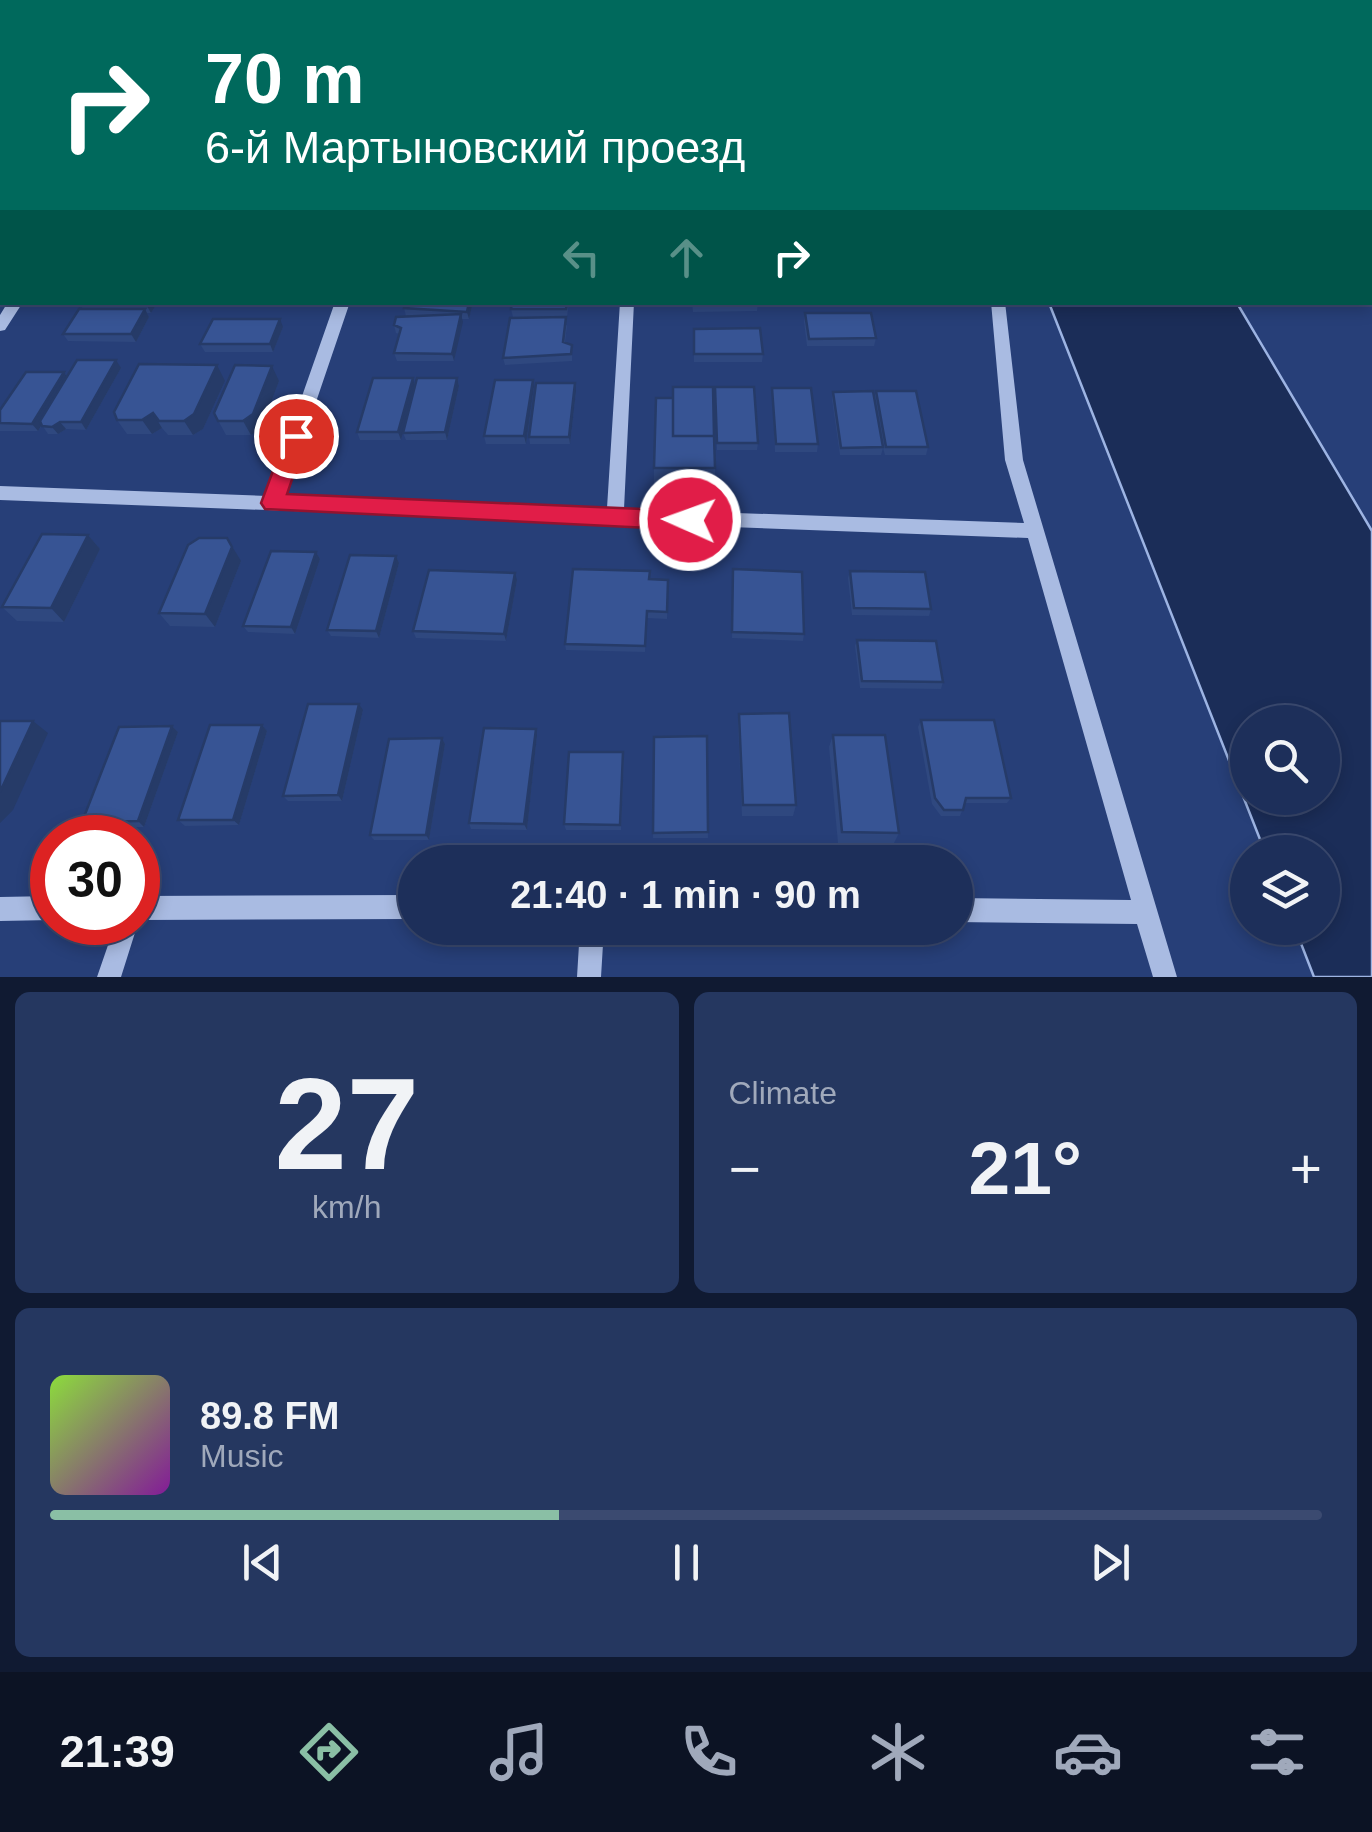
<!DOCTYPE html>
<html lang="en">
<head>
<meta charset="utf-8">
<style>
	:root { --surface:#1d2f5a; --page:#253760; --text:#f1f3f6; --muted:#a0a9bb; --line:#3b4a70; --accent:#8abfa5 }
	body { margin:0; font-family:Helvetica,sans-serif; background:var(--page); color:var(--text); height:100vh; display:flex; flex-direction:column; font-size:38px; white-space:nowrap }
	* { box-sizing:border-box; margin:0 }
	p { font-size:32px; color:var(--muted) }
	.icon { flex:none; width:55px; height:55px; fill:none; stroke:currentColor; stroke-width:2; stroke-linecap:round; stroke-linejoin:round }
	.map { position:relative; height:977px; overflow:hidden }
	.panel { display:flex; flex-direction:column; gap:15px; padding:15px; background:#101a32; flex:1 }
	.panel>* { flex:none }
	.banner { position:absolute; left:0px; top:0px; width:1372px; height:305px; box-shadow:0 5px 15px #0003,0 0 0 2px var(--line); background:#00695c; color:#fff; overflow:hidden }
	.fabs { position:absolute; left:1230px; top:705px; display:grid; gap:20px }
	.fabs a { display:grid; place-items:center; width:110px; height:110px; border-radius:50%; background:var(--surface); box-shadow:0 5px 15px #0003,0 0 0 2px var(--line); font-size:50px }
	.speed { position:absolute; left:30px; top:815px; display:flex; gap:20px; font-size:50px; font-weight:700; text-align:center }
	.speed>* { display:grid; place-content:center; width:130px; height:130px; border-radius:50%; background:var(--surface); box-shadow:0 5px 15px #0003,0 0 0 2px var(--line); line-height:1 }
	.speed .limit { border:15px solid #d22; background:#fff; color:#111 }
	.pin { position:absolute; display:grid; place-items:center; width:85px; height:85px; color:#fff; margin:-42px; border:5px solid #fff; border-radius:50%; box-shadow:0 2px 10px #0007 }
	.me { position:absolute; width:110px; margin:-55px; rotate:272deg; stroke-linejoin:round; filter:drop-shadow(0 0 8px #0008) }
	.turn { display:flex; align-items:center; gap:35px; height:210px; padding:0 40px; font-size:45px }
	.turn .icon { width:130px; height:130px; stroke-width:2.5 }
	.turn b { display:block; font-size:70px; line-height:85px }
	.lanes { display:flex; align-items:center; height:95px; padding:0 40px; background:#0003; justify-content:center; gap:50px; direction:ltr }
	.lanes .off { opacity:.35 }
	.big { font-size:75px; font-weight:700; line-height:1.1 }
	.panel .tile { flex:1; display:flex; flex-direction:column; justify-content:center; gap:15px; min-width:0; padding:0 35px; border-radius:15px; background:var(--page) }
	.panel .dial { align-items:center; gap:0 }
	.dial b { font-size:130px; line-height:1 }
	.song { display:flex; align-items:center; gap:30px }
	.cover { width:120px; height:120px; border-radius:15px; background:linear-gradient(135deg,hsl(90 70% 55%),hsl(290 70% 35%)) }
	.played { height:10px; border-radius:5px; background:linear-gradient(90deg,var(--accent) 40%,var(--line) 40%) }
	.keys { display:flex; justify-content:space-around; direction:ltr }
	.heat { display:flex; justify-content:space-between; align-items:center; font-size:55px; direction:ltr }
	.panel .tiles { flex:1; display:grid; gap:15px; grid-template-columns:1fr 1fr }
	.tile:last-child { grid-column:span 2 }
	.trip { position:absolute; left:398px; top:845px; width:575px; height:100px; border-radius:50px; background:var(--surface); box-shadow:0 5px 15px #0003,0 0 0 2px var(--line); font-weight:700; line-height:100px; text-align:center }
	.tabs { display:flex; height:160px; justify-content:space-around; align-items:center; background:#0c1324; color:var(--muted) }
	.tabs .icon { width:70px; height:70px }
	.tabs .on { color:var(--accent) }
	.tabs b { font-size:45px; color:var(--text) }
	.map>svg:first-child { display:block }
	.water { fill:#1b2d58; stroke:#9db4e3; stroke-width:2.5; fill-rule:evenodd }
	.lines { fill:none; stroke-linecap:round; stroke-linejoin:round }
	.minor { fill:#a9bbe2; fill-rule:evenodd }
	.wall { fill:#2f487f }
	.shaded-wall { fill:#263b68 }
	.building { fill:#375494; stroke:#263b68; stroke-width:2.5 }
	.route { fill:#e11d48; stroke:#92132f; stroke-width:2.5 }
</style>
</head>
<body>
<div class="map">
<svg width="1372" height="977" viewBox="0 0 1372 977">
	<rect width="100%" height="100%" fill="#273f78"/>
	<path class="water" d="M1049 303H1237L1372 531V977H1314L1295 928H1322V852H1265ZM1248 722H1322V798H1248Z"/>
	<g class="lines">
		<path class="minor" d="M859 0H869V2H859Z
			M0 11H2V17H0Z
			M8 302H23L5 330 0 331V315Z
			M335 302H350L284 496 607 508 620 302H634L624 509 1024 523 1005 460 991 302H1005L1023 460 1177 977H1153L1137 924 955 922V898L1131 900 1028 538 621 523 615 525 608 523 0 500V486L267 496Z
			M415 895V919L139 920 121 977H97L116 922H138V896Z
			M52 896V920L0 921V897Z
			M580 928H604L601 977H577Z"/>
	</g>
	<path class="wall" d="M158 302 151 313H147L149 317 136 342 68 341 63 334 83 309 81 306Z
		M225 302H293L292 305H227Z
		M473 302 469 319H462L454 361H397L394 353 400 334 396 333 394 325 406 316 404 308Z
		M569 302 567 317H513L511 309Z
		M692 302H758L757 311 693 312Z
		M801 302H865L801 304Z
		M805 313 876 338 874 346H807L804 321Z
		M567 325 565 342 572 345V361L505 365 503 358Z
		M283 327 273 352H205L200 344Z
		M694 329 763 354 762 362H694Z
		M121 368 86 430 66 429 58 434H48L42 425 38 431H0V410L64 372 67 377Z
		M413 378 415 385 457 378 459 386 447 440H406L403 433 412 397 401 440H360L357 432Z
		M225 381 203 429 193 435H168L162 428 152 434H127L117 420Z
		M279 381 261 429 251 435H226L214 413Z
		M534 387 526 444H486L484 436Z
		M715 387 758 443 757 450H717Z
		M772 388 818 444 817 452H775Z
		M576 391 570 444H530L529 437Z
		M876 391 928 447 926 455H885L883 448 881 455H840L832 399 833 392 874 399Z
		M654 468H715V483H654Z
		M88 535 100 549 64 622 17 621 2 607Z
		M316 552 320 559 295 634 248 632 243 626Z
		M396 556 399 563 379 638 331 636 327 630Z
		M241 561 215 627 170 626 159 613Z
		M733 569 804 634 803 641 732 638Z
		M850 571 931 609 929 616 852 615 848 578Z
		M650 579 668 580 667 619 647 618 645 652 566 650 565 644Z
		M517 580 506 641 416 638 413 631Z
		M857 640 943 682 941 689 860 688 855 646Z
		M363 710 342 801H288L283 796Z
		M739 714 796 805 793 816H742L738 726Z
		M921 720 1011 798 1007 803H965L960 816H941L932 804 918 727Z
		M262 725 267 731 239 825 185 826 178 820Z
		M172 726 178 732 144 827H89L82 822Z
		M536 729 537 735 527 830 471 829 469 823Z
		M833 735 899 833 894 843H838L829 747Z
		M707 736 708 838H653L654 737Z
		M442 738 445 744 429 840H374L370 835Z
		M624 758 621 830H566L564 824Z"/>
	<path class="shaded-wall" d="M0 200 2 204V233L0 236Z
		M149 302H158L151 313 147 306Z
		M469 302H473L469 319 467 312Z
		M145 309 149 317 136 342 131 334Z
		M461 314 463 322 454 361 452 354Z
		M280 319 283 327 273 352 270 344Z
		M116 360 121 368 86 430 81 422Z
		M217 365 225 381 203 429 193 435 184 421Z
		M272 366 279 381 261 429 251 435 243 421Z
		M64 372 69 380 38 431 32 424Z
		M413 378 415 386 401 440 398 432Z
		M457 378 459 386 447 440 445 432Z
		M533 380 534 387 526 444 524 436Z
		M575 383 576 391 570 444 569 437Z
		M153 413 162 428 152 434 142 420Z
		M60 422 66 429 58 434 52 427Z
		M88 535 100 549 64 622 51 608Z
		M227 538 241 561 215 627 205 614Z
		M316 552 320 559 295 634 291 627Z
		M396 556 399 563 379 638 376 631Z
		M515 573 517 580 506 641 504 634Z
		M359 704 363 710 342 801 338 795Z
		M33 721 48 733 13 810 0 823V792Z
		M262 725 267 731 239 825 233 820Z
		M172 726 178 732 144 827 138 821Z
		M536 729 537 735 527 830 524 824Z
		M442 738 445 744 429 840 426 835Z"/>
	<path class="building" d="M0 157 2 158V174H0Z
		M0 174H2V195L1 197Z
		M83 302H149L147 306H81Z
		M406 302H469L467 312 404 308Z
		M512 302H567L566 309H511Z
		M693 302H758V303L693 304Z
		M79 309H145L131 334H63Z
		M805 313H871L876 338 809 339Z
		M461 314 452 354 394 353 401 328 394 325 396 317Z
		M566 317 563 342 572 345 571 354 503 358 510 318Z
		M213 319H280L270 344H200Z
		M760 328 763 354H694V329Z
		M77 360H116L81 422H60L52 427 42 426 40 421Z
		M139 364 217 365 194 414 184 421H159L153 413 142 420H117L114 412Z
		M235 365 272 366 253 414 243 421H218L214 413Z
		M26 372H64L32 424 0 423V410Z
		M373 378H413L398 432H357Z
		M417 378H457L445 432 403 433Z
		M495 380H533L524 436H484Z
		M536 383H575L569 437H529Z
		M673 387H713L714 436H673Z
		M715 387H754L758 443H717Z
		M772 388H811L818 444H776Z
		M873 391 883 447 841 448 833 392Z
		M876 391H916L928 447H886Z
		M656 398H673V436H714L715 468H654Z
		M42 534 88 535 51 608 2 607Z
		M199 538H227L232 547 205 614 159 613 188 545Z
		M271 551 316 552 291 627 243 626Z
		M350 555 396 556 376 631 327 630Z
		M573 569 650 571 649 579 668 580 667 612 647 611 645 646 565 644Z
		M733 569 802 572 804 634 732 632Z
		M429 570 515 573 504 634 413 631Z
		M850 571 925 572 931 609 854 608Z
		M857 640 936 641 943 682 862 681Z
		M308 704H359L338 795 283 796Z
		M789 713 796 805H743L739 714Z
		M921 720H994L1011 798H966L963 810H944L935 798Z
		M0 721H33L0 792Z
		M210 725H262L233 820H178Z
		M172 726 138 821 82 822 119 727Z
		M484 728 536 729 524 824 469 823Z
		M833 735H885L899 833 842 832Z
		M707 736 708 832 653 833 654 737Z
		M442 738 426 835H370L389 739Z
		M569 752H623L620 825 564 824Z"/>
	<path class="route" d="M296 428 307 436 287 494 690 511 699 514 702 520 699 527 690 530 265 509 261 503 286 436Z"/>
</svg>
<div class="fabs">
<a><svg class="icon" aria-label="search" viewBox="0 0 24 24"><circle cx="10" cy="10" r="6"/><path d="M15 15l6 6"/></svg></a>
<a><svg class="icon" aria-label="layers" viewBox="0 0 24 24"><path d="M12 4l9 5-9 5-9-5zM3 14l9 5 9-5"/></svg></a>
</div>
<div class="speed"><div class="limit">30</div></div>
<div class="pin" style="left:296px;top:436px;background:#d93025"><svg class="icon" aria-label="arrive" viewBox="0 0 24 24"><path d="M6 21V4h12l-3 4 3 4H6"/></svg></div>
<svg class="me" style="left:690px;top:520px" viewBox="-20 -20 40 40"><circle r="17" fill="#e11d48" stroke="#fff" stroke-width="3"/><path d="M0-11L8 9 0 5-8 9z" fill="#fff"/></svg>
<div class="trip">21:40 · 1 min · 90 m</div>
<div class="banner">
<div class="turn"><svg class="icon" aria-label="right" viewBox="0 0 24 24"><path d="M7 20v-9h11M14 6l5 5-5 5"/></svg><div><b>70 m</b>6-й Мартыновский проезд</div></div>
<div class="lanes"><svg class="icon off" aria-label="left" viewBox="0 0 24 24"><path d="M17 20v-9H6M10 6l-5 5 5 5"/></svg><svg class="icon off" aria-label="ahead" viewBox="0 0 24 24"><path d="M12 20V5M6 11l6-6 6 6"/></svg><svg class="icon" aria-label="right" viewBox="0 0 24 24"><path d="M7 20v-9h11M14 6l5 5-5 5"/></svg></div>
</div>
</div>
<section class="panel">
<div class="tiles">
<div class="tile dial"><b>27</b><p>km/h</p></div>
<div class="tile"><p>Climate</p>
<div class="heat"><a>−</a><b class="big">21°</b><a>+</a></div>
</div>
<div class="tile">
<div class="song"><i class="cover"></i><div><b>89.8 FM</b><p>Music</p></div></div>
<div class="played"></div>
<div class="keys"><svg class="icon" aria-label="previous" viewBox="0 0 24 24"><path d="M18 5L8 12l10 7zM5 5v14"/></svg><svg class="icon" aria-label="pause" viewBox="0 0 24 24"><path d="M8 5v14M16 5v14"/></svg><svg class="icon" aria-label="next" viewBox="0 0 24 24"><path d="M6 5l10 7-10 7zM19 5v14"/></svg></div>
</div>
</div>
</section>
<nav class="tabs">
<b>21:39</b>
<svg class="icon on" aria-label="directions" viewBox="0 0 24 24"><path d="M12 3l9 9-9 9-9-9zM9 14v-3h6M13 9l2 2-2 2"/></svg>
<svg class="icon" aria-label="music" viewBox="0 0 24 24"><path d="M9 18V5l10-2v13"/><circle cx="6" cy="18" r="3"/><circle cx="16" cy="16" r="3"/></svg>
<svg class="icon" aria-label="phone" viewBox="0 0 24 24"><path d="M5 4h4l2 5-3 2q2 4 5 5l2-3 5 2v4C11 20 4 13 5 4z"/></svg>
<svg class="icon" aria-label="climate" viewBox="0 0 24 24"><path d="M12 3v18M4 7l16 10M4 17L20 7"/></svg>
<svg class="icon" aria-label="car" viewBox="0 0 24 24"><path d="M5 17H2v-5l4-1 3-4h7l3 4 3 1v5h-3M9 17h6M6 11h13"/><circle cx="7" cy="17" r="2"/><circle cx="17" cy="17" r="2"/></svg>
<svg class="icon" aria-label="filters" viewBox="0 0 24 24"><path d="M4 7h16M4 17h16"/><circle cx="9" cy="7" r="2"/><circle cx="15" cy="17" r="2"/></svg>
</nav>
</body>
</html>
